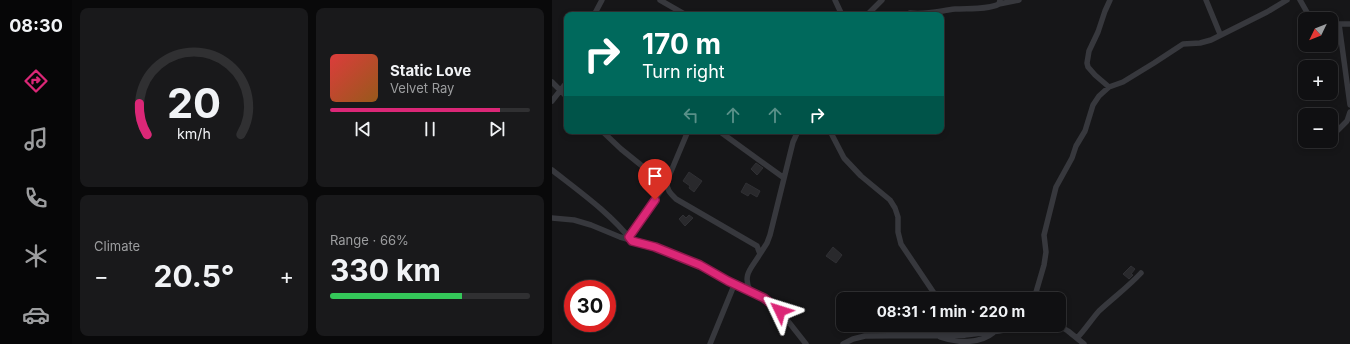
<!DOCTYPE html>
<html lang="en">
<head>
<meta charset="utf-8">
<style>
	:root { --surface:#101012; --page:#19191b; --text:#f1f3f6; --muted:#9c9d9f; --line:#303032; --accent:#db2777 }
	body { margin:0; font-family:Inter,sans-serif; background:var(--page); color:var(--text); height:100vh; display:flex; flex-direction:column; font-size:15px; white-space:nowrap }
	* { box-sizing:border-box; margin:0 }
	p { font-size:13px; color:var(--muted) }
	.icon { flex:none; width:22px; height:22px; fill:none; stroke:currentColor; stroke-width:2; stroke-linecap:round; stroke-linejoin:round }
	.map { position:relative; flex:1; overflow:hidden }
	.sheet { display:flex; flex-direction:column; gap:8px; padding:8px; background:#09090a; width:480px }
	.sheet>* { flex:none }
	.banner { position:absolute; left:12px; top:12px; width:380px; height:122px; border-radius:8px; box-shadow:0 2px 6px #0003,0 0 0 1px var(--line); background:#00695c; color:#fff; overflow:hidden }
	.needle { width:26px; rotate:227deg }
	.buttons { position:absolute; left:746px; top:12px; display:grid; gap:8px }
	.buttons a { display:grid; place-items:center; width:40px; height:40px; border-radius:8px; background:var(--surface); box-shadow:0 2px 6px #0003,0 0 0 1px var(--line); font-size:20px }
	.speed { position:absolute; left:12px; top:280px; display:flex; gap:8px; font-size:20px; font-weight:700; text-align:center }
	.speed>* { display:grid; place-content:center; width:52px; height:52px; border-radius:50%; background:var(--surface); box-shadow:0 2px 6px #0003,0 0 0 1px var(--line); line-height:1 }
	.speed .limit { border:6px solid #d22; background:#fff; color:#111 }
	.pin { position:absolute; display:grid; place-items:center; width:34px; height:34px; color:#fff; margin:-41px -17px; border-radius:50% 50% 50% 0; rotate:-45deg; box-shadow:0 0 4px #0007 }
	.pin .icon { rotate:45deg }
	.me { position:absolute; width:44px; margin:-22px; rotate:311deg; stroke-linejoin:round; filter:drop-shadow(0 0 3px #0008) }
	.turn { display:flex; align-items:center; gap:14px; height:84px; padding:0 12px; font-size:18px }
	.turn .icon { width:52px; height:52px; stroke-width:2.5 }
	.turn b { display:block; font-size:28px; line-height:34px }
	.lanes { display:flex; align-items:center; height:38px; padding:0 12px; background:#0003; justify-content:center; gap:20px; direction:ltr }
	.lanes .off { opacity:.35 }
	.big { font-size:30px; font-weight:700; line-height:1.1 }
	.sheet .card { flex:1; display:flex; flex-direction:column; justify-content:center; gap:6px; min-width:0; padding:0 14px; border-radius:8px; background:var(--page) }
	.sheet .dial { align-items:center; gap:0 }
	.dial svg { height:104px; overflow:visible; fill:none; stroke:var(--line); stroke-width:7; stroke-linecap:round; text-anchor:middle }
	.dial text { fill:var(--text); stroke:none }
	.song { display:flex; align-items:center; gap:12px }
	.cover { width:48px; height:48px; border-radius:6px; background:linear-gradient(135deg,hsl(0 70% 55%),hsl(30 70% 35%)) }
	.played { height:4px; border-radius:2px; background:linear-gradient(90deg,var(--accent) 85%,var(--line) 85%) }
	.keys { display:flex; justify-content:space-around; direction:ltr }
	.heat { display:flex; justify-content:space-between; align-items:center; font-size:22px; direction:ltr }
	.charge { height:6px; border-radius:3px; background:linear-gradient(90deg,#34c759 66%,var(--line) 0) }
	.sheet .tiles { flex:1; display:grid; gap:8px; grid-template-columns:repeat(2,1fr) }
	.trip { position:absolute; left:284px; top:292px; width:230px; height:40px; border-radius:8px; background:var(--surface); box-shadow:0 2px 6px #0003,0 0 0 1px var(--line); font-weight:700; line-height:40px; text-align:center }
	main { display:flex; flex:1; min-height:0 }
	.menu { display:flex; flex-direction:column; width:72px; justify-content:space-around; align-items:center; background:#060607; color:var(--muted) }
	.menu .icon { width:28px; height:28px }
	.menu .on { color:var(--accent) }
	.menu b { font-size:18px; color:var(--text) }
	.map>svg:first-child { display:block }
	.building { fill:#29292c; stroke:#303034 }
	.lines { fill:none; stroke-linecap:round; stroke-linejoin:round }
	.minor { stroke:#37383d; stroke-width:5.5 }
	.route-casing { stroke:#8e194d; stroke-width:10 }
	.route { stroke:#db2777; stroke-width:7 }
</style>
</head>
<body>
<main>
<nav class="menu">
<b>08:30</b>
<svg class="icon on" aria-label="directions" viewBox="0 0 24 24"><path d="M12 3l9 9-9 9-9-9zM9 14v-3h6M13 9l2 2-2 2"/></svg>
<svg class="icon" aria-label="music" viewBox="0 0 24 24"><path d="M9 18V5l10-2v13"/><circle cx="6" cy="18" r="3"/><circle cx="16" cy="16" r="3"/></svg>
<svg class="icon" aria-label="phone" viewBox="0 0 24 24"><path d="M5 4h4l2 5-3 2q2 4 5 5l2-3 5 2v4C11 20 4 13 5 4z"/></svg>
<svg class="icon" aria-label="climate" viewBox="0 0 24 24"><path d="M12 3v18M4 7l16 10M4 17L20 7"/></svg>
<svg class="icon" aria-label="car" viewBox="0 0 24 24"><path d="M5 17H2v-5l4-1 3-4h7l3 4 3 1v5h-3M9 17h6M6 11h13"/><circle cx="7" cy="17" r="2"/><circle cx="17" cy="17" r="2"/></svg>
</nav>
<section class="sheet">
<div class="tiles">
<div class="card dial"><svg viewBox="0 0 100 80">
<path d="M14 69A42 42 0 1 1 86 69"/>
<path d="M14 69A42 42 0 0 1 8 45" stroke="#db2777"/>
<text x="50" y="56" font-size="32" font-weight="700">20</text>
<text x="50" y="72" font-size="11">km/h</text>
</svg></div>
<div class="card">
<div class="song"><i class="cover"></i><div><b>Static Love</b><p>Velvet Ray</p></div></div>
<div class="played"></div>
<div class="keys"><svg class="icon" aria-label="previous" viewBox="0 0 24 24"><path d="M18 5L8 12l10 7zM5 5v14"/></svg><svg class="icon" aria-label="pause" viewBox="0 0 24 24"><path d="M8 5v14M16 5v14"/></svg><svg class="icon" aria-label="next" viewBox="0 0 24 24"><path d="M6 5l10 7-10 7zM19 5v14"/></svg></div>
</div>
<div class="card"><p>Climate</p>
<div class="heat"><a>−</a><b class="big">20.5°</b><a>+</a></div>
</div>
<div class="card"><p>Range · 66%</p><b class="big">330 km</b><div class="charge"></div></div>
</div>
</section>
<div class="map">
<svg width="798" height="344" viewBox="0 0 798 344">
	<rect width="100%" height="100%" fill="#161618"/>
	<path class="building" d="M204 163 211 168 205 175 199 169Z
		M137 172 150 181 142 192 137 188 138 186 131 181Z
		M194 183 208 191 205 197 198 193 196 196 189 192Z
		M131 215 134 218 137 215 141 218 133 226 127 219Z
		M281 247 290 255 284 263 274 256Z
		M579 266 583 269 579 274 581 275 577 279 571 274Z"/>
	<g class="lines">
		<path class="minor" d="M108 0 134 15
			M283 0 290 15
			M654 0 668 34
			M748 0 756 14 764 19
			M447 4 467 0
			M358 13C374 15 387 11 403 9 415 8 436 10 447 4L448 0
			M42 15 50 0
			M315 15 330 0
			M779 24H798
			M787 24 798 105
			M0 82 15 97
			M557 87 543 75 536 67 535 63 537 51 546 32 553 11 558 0
			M0 101 15 82
			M50 131 69 149 115 186
			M136 131 115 181C114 189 118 193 124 199L205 246 208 254C200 268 190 274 198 291
			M167 131 232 178
			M278 131 292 158 309 176 338 200 343 208 346 217V232L349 244 386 299
			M782 134 795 121 798 112
			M0 170C28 192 58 213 80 241
			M0 218 22 220 39 225 68 237 103 247 149 265 176 281 212 298 228 311 254 344
			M77 237 113 185
			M208 254 215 243 218 235 241 142 246 131
			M482 299 492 265 494 252 492 235 504 187 520 158 524 146 533 131 541 105 547 96 557 87 571 82 602 63 631 44 648 43 659 40 715 12 735 0
			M404 325 413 335
			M506 325 516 331 532 344
			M388 337C404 343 428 344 441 333
			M525 338C533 330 539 320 547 311 561 298 576 287 589 273
			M158 344 183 283
			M291 344 301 339 313 336 413 335 447 331 477 325"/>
	</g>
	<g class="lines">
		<g class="route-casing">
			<path id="route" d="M103 200 77 237 80 241 103 247 148 265 176 281 212 298 228 311"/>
		</g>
		<use href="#route" class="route"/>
	</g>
</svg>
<div class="buttons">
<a><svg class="needle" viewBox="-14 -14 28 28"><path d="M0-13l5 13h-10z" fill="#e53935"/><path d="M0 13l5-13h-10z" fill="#9c9d9f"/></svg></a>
<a>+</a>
<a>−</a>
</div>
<div class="speed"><div class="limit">30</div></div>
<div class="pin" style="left:103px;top:200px;background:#d93025"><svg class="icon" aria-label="arrive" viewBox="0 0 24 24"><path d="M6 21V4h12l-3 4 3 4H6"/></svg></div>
<svg class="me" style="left:228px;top:311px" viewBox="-20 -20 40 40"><path d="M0-17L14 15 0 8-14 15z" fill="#db2777" stroke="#fff" stroke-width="4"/></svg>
<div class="trip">08:31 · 1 min · 220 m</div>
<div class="banner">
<div class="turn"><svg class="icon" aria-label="right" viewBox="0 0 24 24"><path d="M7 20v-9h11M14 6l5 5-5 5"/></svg><div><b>170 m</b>Turn right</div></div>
<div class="lanes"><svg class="icon off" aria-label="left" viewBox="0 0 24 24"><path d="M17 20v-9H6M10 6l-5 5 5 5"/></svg><svg class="icon off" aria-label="ahead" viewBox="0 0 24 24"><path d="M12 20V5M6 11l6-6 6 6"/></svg><svg class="icon off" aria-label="ahead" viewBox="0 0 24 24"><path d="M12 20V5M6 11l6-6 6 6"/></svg><svg class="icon" aria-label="right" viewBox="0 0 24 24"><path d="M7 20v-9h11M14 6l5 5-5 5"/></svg></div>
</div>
</div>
</main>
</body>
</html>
